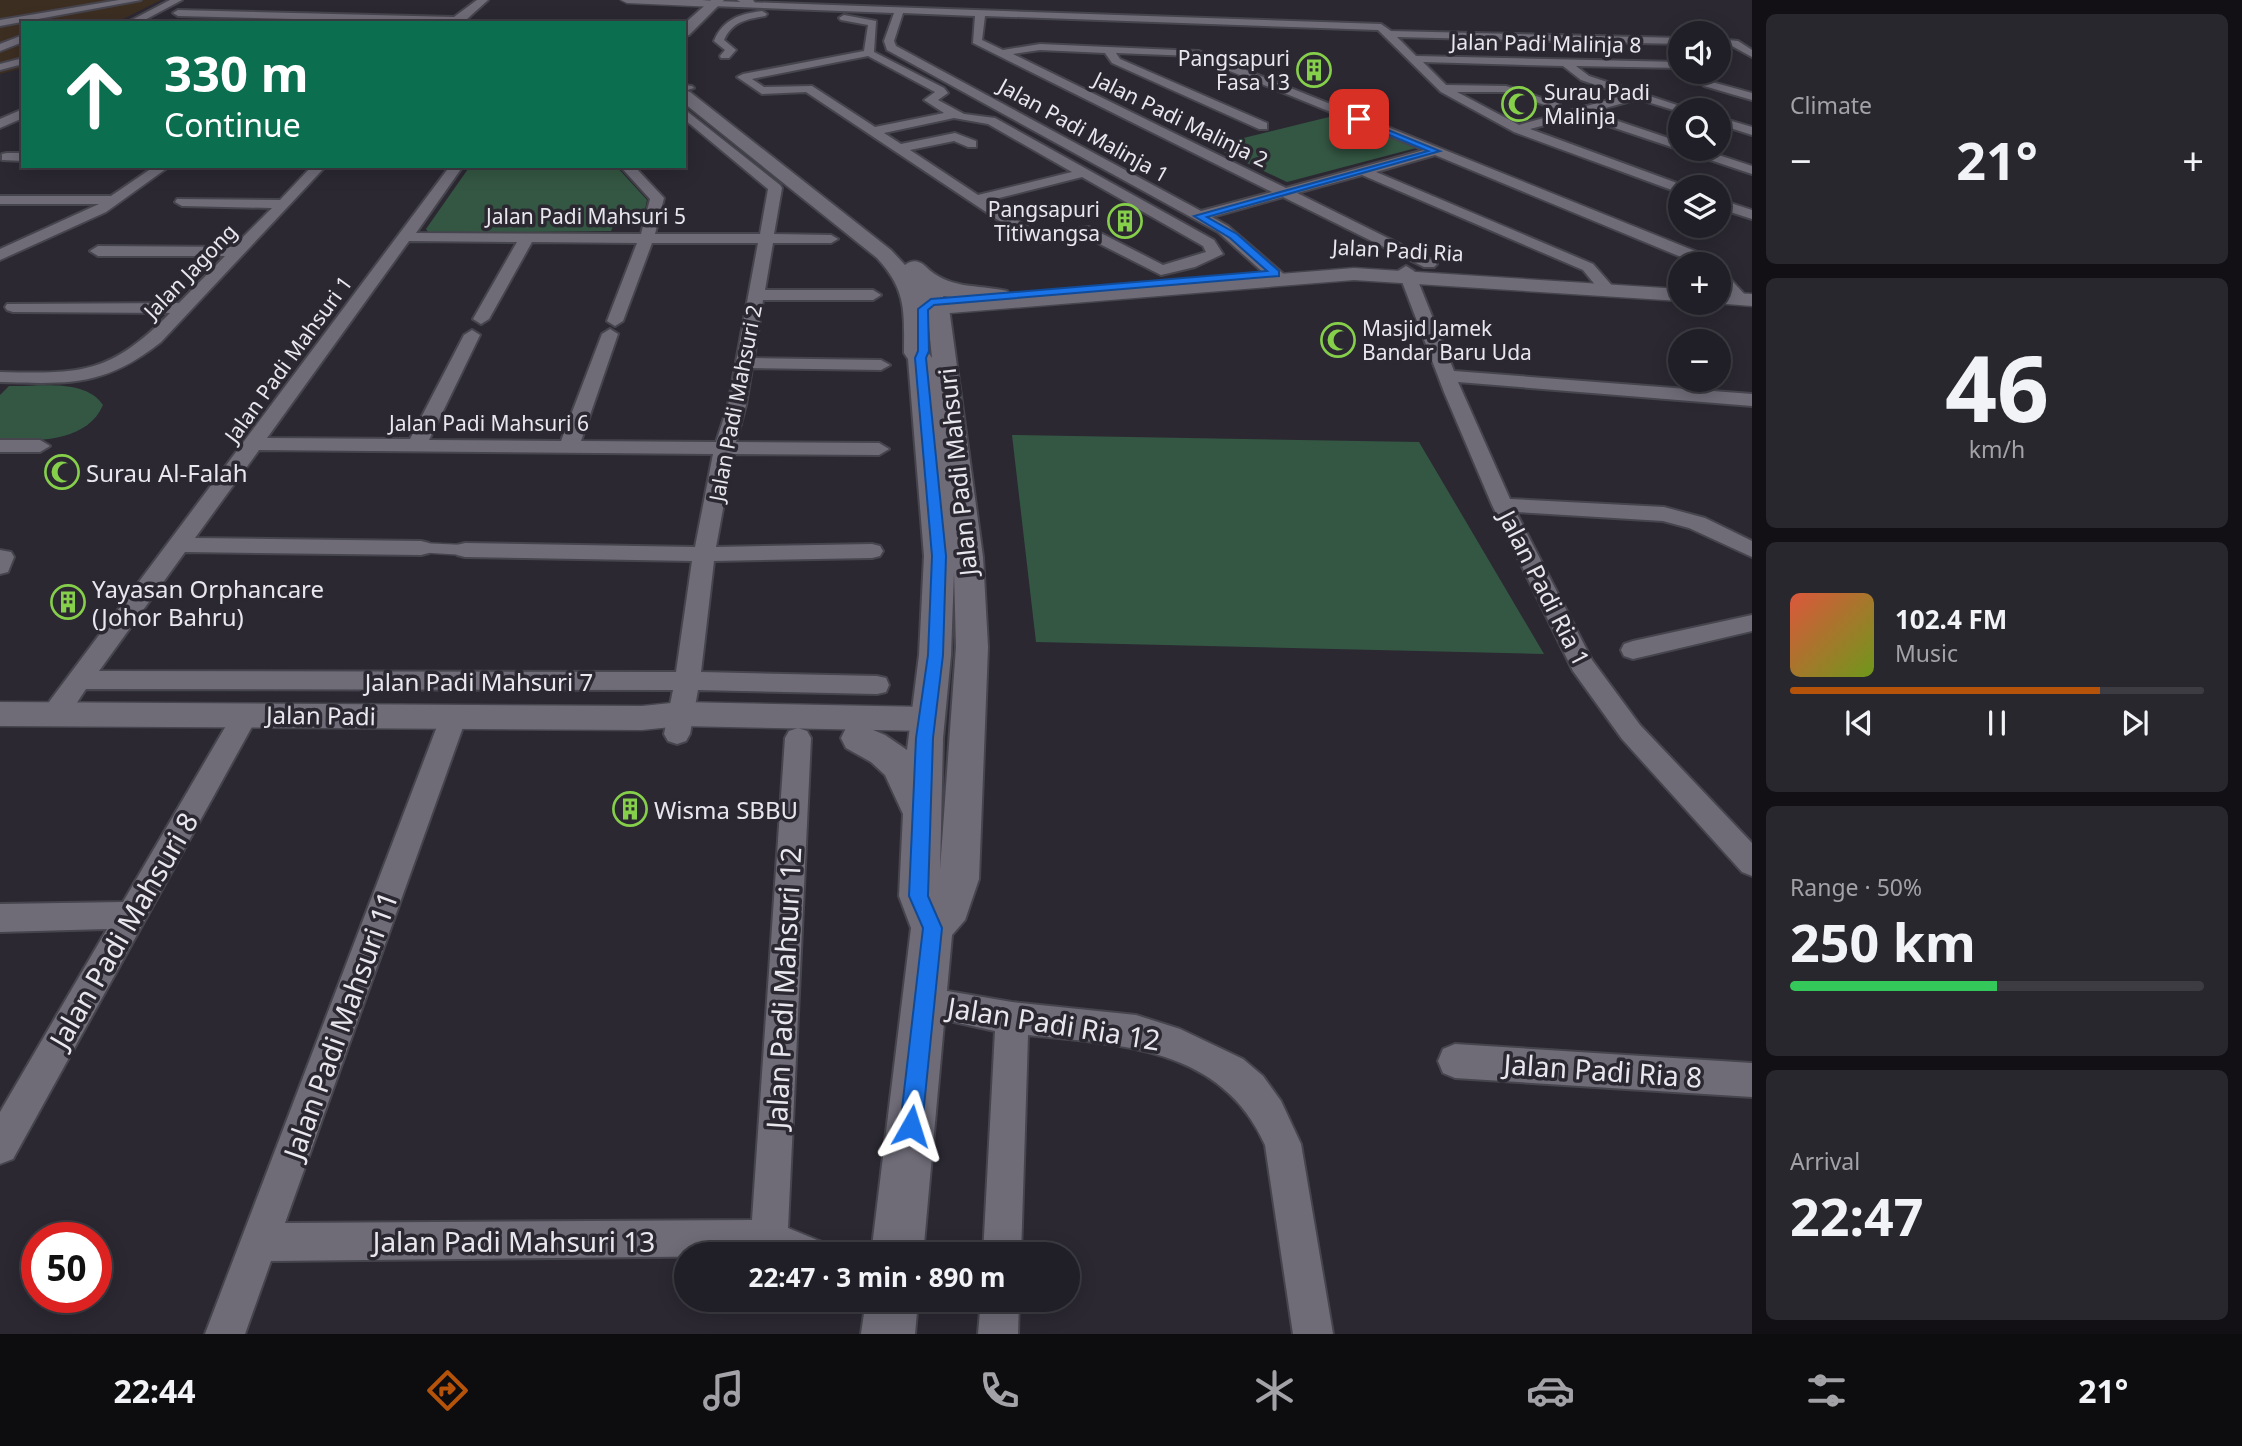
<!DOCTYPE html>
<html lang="en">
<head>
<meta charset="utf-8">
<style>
	:root { --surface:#201e26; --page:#28272e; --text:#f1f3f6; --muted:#a2a2a7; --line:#3d3c43; --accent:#b45309 }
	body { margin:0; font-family:"Noto Sans",sans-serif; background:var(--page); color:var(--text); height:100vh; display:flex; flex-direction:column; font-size:26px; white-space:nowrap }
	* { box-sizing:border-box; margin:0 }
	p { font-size:23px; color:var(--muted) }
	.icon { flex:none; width:38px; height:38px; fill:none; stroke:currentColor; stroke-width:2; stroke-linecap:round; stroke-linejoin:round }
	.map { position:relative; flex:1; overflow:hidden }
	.details { display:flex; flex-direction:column; gap:14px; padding:14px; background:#121015; width:490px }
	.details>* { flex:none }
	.hud { position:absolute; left:21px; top:21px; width:665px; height:147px; border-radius:0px; box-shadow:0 4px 18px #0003,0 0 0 2px var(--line); background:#0b6e4f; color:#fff; overflow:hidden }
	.controls { position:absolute; left:1668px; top:21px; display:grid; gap:14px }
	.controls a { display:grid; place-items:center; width:63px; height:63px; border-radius:50%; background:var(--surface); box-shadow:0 4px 18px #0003,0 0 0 2px var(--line); font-size:35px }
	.speed { position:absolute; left:21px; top:1222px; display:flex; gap:14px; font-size:35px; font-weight:700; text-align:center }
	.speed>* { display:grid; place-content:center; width:91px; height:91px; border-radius:50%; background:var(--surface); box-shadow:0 4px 18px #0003,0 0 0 2px var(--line); line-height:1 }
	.speed .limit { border:10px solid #d22; background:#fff; color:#111 }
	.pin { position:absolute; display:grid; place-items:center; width:60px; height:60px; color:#fff; margin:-30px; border-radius:14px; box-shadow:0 4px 10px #0006 }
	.me { position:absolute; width:77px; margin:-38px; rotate:6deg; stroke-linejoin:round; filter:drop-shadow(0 0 5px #0008) }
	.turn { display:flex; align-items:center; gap:24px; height:147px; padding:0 28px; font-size:32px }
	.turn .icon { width:91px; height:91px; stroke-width:2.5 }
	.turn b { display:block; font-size:49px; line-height:60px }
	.big { font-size:52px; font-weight:700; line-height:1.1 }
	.details .card { flex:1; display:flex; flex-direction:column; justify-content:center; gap:10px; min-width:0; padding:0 24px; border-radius:10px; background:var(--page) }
	.details .dial { align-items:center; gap:0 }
	.dial b { font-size:91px; line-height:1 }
	.song { display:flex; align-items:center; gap:21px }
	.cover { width:84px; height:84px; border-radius:10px; background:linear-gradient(135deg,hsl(10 70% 55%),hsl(80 70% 35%)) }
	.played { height:7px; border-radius:4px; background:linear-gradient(90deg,var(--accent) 75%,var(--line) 75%) }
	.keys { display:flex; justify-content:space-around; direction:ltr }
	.heat { display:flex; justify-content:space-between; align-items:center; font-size:38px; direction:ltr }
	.charge { height:10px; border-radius:5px; background:linear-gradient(90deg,#34c759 50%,var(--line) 0) }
	.trip { position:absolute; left:674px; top:1242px; width:406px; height:70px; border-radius:35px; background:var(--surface); box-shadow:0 4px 18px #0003,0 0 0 2px var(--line); font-weight:700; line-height:70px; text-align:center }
	.tabs { display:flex; height:112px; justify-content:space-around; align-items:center; background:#0d0c0f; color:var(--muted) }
	.tabs .icon { width:49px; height:49px }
	.tabs .selected { color:var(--accent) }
	.tabs b { font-size:32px; color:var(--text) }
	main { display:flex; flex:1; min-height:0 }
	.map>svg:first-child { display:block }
	.commercial { fill:#3d2e22 }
	.green { fill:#345743 }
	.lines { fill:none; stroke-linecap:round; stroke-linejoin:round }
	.pedestrian-casing { stroke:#46444d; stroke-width:3 }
	.minor-casing { stroke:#46444d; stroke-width:4 }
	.tertiary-casing { stroke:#46444d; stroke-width:3 }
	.secondary-casing { stroke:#46444d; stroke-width:4 }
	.pedestrian { fill:#6f6c78; fill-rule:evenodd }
	.minor { fill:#6f6c78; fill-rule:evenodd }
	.tertiary { fill:#6f6c78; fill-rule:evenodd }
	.secondary { fill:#6f6c78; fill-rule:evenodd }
	.route { fill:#1a73e8; stroke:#114b97; stroke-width:2 }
	.labels { text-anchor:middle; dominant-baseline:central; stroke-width:7; stroke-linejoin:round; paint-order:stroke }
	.far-street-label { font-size:21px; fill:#e9e7ee; stroke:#2b2832 }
	.far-poi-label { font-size:21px; fill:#e9e7ee; stroke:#2b2832; text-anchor:end }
	.poi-label { font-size:24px; fill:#e9e7ee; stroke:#2b2832; text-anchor:start }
	.street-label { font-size:24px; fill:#e9e7ee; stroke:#2b2832 }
	.near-street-label { font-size:28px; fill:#e9e7ee; stroke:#2b2832 }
</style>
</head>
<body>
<main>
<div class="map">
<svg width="1752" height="1334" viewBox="0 0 1752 1334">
	<rect width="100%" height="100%" fill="#2b2832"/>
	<path class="commercial" d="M0 0H161L115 23H23V68L0 74Z"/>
	<path class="green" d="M1337 115 1416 148 1287 182 1211 146Z
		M484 166H616L647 200 643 218H617L611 231 429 233 426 229 468 169Z
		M9 386C38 387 85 378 103 405 87 443 34 441 0 441V395Z
		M1012 435 1419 442 1544 654 1036 642Z"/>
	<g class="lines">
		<g class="pedestrian-casing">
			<path id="pedestrian" d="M421 543 465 545 473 550 465 555 415 552 413 548 415 544Z"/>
		</g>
		<g class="minor-casing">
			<path id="minor" d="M119 0H141L0 26V20Z
				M170 0H182L139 23H126Z
				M477 0H488L467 19 456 23 178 16 173 13 178 10 454 17Z
				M715 1 1381 24 1391 31 1680 38V44L1397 37 1416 56 1680 62V68L1576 66 1589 76 1692 110 1680 112 1638 99 1591 112 1680 142V149H1700L1752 166V174L1579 116 1530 129 1685 186 1680 187V193L1514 132 1441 92 1378 30 985 16 982 40 1003 50 1040 44 1199 51 1700 253 1716 264H1698L1435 155 1376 172 1593 264 1615 289 1613 292H1601L1583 270 1362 175 1297 193 1434 261 1437 264 1434 267H1424L1283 197 1212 217 1228 226 1287 277 1289 280 1287 283H1275L1218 232 887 50 884 41 894 13 712 6 710 4ZM903 13 975 16 973 43 1272 192 1201 211 896 46 894 41ZM1040 50 1105 53 1112 63 1259 129H1267V123L1120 59 1116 53 1193 56 1424 150 1286 188 1013 54ZM1423 62 1563 66 1581 80 1626 95 1519 125 1457 92H1505L1554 108 1560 104 1506 86 1446 85Z
				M762 11 767 14 765 16C748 19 732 21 724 40L736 50 729 58H721L720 56 725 50 714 41C723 19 740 14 762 11Z
				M844 15 876 21 874 52 944 88 948 93 938 100 964 114 995 118 1214 240 1223 254 1195 267 1161 275 1082 235 1044 242 1028 240 806 92 762 94 737 77 743 74 864 51 868 25 841 20 839 18ZM868 56 935 92 924 100 944 113 875 127 812 86 764 87 752 79ZM954 118 988 124 1072 172 978 195 910 150 954 141 968 147H976V141L955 133 901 144 884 133ZM1082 177 1203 246 1206 252 1163 265 1089 227 1037 233 987 201Z
				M23 35V42L0 51V44Z
				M1718 39 1738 41 1752 50V57L1732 46 1718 45Z
				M23 58V64L0 70V64Z
				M1686 72H1698L1712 82 1752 93V100L1704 86Z
				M684 85 692 86 694 88 684 91Z
				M23 109V118L0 128V119Z
				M684 109 780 185 782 188 774 234 831 235 838 239 831 243H773L765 290H873L881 295 873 300H763L754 358 881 360 890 365 881 370 752 368 746 405 736 442 879 443 889 449 879 455 733 454 716 547 872 544 880 546 883 551 880 556 872 558 714 561 701 672 877 676 886 678 889 685 886 692 877 694 698 690 690 734 686 741 677 744 668 741 664 734 673 690 86 689C75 704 67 727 46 720L42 713 46 706 450 166H463L416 233 641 234 650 199 620 166H634L664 198 655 234H760L768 189 684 119ZM409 241 517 242 473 319 481 324 489 319 532 242 637 243 607 321 615 326 623 321 652 243H758L728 405 716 442 581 441 618 334 610 329 602 334 561 441 429 440 480 335 472 330 464 335 410 439 267 438ZM259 450 713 454 695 547 465 543 457 545 454 550 457 555 465 557 692 561 676 672 99 671 185 552 421 555 429 553 432 548 429 543 421 541 195 538Z
				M1718 117 1752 127V135L1718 124Z
				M7 153H23V161L2 160V154Z
				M155 166H170L106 212 0 260V249L99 204H0V196H111Z
				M312 166H326L161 342C104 387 69 384 0 382V372C82 374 110 374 170 313L13 312 7 310 5 307 7 304 179 303 225 256H98L90 251 98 246 233 247 272 208 182 206 175 202 177 199 280 200Z
				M1718 199 1752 210V219L1718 208Z
				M1406 266 1414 271 1454 371 1752 394V406L1458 382 1510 499 1664 507 1705 518 1752 541V557L1689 528 1663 521 1516 512 1592 660 1640 725 1752 843V876L1742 872 1622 739 1573 671 1492 505 1444 392 1398 271Z
				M1718 269 1723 271 1747 297 1749 300 1747 303H1735L1718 284Z
				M0 440H40L50 446 40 452H0Z
				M0 550 11 552 14 557 8 572 0 574Z
				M1752 615V631L1633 659 1624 656 1621 650 1624 644 1633 641Z
				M246 704 255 707 259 714 13 1159 0 1164V1112L107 929 0 932V904L123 902 237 707Z
				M454 706 463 709 467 716 285 1223 752 1220 785 738 789 731 798 728 807 731 811 738 788 1228 822 1242 828 1255 271 1261 245 1334H205L441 716 445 709Z
				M924 987 1012 1002 1136 1015 1180 1029 1243 1059 1263 1076 1281 1101 1301 1144 1333 1334H1293L1265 1145C1222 1047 1120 1045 1028 1035L1021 1255H983L995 1031 913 1013 908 1002 913 991Z
				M1455 1044 1752 1063V1097L1455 1078 1443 1073 1438 1061 1443 1049Z
				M981 1300H1019L1018 1334H978Z"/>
		</g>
		<g class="tertiary-casing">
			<path id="tertiary" d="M621 0H702L715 1 721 4 715 7 627 3Z
				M1354 268 1680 289V301L1354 280 938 314 931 312 928 308 931 304 938 302Z
				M1718 292 1752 294V306L1714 303H1718Z
				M0 702 642 706 681 702 927 707 938 711 943 719 938 727 927 731 681 726 642 730 0 726Z"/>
		</g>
		<g class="secondary-casing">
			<path id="secondary" d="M711 0H724L689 35 684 36V24Z
				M737 0H753L755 3 749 7Z
				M684 90 690 92 891 250 905 265C912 260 918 260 925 266 949 290 976 284 1007 291L1010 296 1007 301 999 303 943 296 949 308 983 557 988 647 979 879 965 920 952 935 923 1255H871L911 928 899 896 903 814 885 775 871 762 846 748 841 738 846 728 859 724 885 735 907 750 919 655 924 556 908 359 904 353C904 312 907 290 877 258L684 103ZM925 303 927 308 937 408 932 358 928 352ZM954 572 956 647 940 870 943 738 951 655Z
				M866 1300H918L915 1334H861Z"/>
		</g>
		<use href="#pedestrian" class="pedestrian"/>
		<use href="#minor" class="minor"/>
		<use href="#tertiary" class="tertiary"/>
		<use href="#secondary" class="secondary"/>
	</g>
	<path class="route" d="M1356 117 1440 151 1207 217 1237 234 1279 271V276L934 305 928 310 929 351 926 358 946 556 943 655 933 738 928 896 942 928 922 1126 919 1134 911 1137 903 1134 900 1126 923 928 909 896 916 738 928 655 932 556 915 358 918 351V309L931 299 1267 271 1230 238 1194 216 1428 151 1356 121Z"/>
	<defs>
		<g id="building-ring" transform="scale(1.75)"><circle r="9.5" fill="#2b2832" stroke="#86cf4b" stroke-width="1.5"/><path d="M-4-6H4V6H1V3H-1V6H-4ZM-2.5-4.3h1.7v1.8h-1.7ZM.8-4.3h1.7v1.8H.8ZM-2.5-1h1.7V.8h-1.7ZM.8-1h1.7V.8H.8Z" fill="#86cf4b"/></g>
		<g id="mosque-ring" transform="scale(1.75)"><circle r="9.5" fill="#2b2832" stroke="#86cf4b" stroke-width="1.5"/><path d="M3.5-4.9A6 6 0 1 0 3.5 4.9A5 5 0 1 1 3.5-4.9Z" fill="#86cf4b"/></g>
	</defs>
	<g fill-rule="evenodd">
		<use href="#building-ring" x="1314" y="70"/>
		<use href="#mosque-ring" x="1519" y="104"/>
		<use href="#building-ring" x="1125" y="221"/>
		<use href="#mosque-ring" x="1338" y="340"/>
		<use href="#mosque-ring" x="62" y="472"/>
		<use href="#building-ring" x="68" y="602"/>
		<use href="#building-ring" x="630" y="809"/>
	</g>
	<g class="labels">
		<g class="far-street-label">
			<text transform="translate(1546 43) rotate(1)">Jalan Padi Malinja 8</text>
			<text transform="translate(1181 119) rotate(26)">Jalan Padi Malinja 2</text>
			<text transform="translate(1084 130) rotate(29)">Jalan Padi Malinja 1</text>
			<text x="586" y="216">Jalan Padi Mahsuri 5</text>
			<text transform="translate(1398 250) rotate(3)">Jalan Padi Ria</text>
			<text transform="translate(190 271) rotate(-46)">Jalan Jagong</text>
			<text transform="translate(288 359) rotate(-54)">Jalan Padi Mahsuri 1</text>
			<text transform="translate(735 403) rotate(-79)">Jalan Padi Mahsuri 2</text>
			<text x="489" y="423">Jalan Padi Mahsuri 6</text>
		</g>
		<g class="far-poi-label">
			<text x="1290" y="58">Pangsapuri<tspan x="1290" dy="24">Fasa 13</tspan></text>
			<text x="1544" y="92" text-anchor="start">Surau Padi<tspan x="1544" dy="24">Malinja</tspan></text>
			<text x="1100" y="209">Pangsapuri<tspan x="1100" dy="24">Titiwangsa</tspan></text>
			<text x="1362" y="328" text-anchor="start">Masjid Jamek<tspan x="1362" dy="24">Bandar Baru Uda</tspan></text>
		</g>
		<g class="poi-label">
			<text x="86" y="472">Surau Al-Falah</text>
			<text x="92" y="588">Yayasan Orphancare<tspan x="92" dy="28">(Johor Bahru)</tspan></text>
			<text x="654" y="809">Wisma SBBU</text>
		</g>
		<g class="street-label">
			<text transform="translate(957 472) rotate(-96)">Jalan Padi Mahsuri</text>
			<text transform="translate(1545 588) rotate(63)">Jalan Padi Ria 1</text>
			<text x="479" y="681">Jalan Padi Mahsuri 7</text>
			<text transform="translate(321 715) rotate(1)">Jalan Padi</text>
		</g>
		<g class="near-street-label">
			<text transform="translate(123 930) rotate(-60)">Jalan Padi Mahsuri 8</text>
			<text transform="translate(783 988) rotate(-87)">Jalan Padi Mahsuri 12</text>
			<text transform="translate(1054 1023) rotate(9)">Jalan Padi Ria 12</text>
			<text transform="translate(340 1025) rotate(-70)">Jalan Padi Mahsuri 11</text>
			<text transform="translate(1603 1070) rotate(4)">Jalan Padi Ria 8</text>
			<text x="514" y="1241">Jalan Padi Mahsuri 13</text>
		</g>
	</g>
</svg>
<div class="controls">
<a><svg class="icon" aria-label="sound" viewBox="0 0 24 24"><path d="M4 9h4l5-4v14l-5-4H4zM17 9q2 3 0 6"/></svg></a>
<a><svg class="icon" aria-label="search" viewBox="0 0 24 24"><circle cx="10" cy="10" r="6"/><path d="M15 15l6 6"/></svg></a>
<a><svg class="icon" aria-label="layers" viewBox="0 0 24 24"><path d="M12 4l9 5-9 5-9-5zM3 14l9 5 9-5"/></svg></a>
<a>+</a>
<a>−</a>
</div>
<div class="speed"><div class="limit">50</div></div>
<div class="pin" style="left:1359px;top:119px;background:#d93025"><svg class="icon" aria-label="arrive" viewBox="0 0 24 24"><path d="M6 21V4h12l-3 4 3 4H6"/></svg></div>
<svg class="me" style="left:911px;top:1126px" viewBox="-20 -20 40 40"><path d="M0-17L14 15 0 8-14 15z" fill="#1a73e8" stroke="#fff" stroke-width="4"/></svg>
<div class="trip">22:47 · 3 min · 890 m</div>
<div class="hud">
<div class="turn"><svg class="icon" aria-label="ahead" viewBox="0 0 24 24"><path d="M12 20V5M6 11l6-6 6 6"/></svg><div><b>330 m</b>Continue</div></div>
</div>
</div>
<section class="details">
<div class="card"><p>Climate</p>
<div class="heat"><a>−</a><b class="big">21°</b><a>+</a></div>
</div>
<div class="card dial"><b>46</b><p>km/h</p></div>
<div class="card">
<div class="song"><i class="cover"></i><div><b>102.4 FM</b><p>Music</p></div></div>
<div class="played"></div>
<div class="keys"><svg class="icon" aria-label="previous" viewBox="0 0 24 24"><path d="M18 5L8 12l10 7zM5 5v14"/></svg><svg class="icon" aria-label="pause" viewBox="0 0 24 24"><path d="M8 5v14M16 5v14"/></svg><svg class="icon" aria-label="next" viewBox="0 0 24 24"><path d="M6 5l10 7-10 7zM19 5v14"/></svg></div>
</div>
<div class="card"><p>Range · 50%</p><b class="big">250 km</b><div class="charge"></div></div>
<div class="card"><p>Arrival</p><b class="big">22:47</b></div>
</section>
</main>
<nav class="tabs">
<b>22:44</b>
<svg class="icon selected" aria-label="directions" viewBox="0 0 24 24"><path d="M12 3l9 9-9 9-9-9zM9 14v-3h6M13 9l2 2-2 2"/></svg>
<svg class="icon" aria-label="music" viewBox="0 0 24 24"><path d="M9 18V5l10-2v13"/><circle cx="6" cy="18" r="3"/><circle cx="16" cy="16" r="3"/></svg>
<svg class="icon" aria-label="phone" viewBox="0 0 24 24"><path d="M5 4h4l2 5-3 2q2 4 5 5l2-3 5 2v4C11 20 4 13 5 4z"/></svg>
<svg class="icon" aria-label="climate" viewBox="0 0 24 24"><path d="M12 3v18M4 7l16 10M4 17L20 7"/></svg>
<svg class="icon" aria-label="car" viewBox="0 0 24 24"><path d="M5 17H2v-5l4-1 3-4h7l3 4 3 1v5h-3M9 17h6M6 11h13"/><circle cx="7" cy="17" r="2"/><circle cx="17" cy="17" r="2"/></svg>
<svg class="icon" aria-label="filters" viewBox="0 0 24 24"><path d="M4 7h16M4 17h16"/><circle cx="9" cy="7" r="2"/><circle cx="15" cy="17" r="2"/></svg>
<b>21°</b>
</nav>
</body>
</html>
